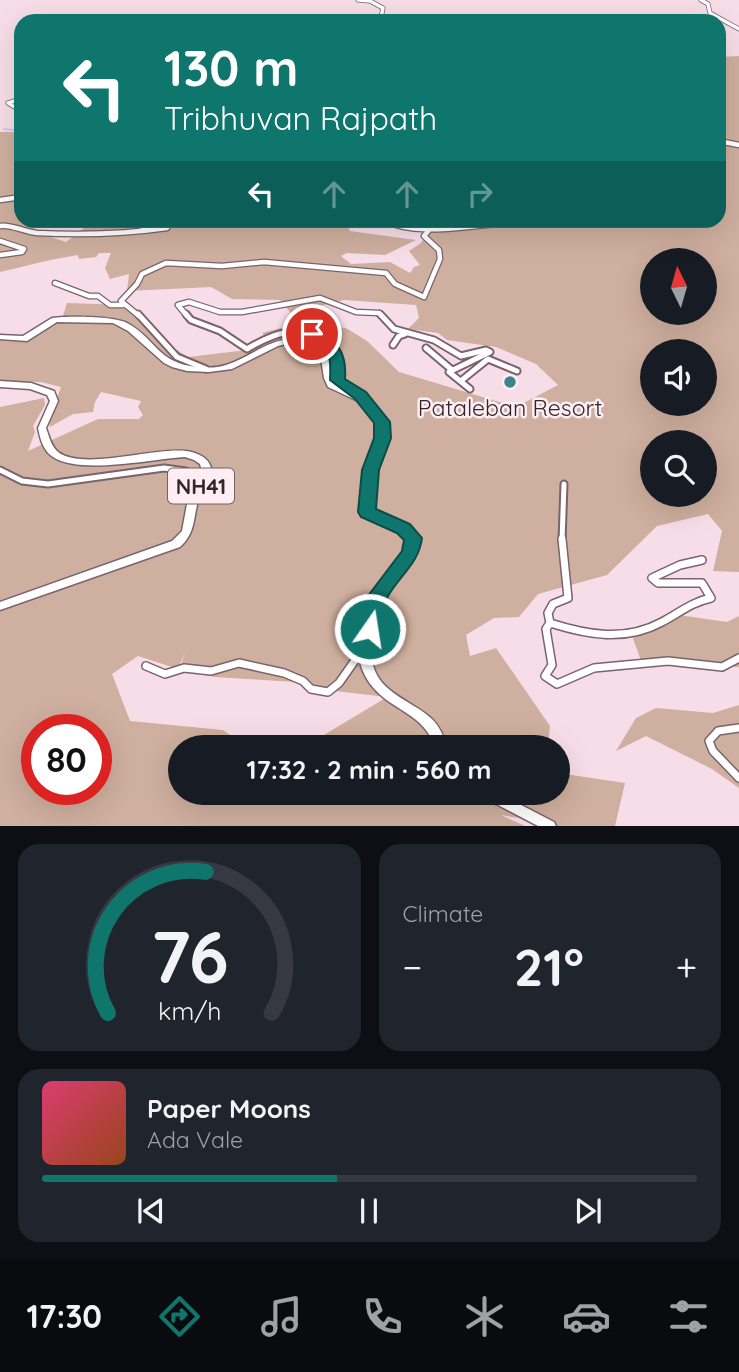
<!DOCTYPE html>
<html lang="en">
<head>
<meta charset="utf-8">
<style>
	:root { --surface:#171b24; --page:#20242c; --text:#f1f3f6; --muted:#9ea1a6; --line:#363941; --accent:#0f766e }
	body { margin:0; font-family:Quicksand,sans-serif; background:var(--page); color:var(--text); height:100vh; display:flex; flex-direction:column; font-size:26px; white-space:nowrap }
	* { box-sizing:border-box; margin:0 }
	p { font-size:23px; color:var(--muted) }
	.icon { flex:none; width:38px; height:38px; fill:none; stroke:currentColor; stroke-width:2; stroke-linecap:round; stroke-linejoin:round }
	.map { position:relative; height:826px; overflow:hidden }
	.side { display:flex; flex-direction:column; gap:18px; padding:18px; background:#0d0f14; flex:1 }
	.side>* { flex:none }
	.hud { position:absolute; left:14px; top:14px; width:712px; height:214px; border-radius:21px; box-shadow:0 7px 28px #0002; background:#0f766e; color:#fff; overflow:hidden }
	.needle { width:46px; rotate:355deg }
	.fabs { position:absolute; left:640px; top:248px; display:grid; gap:14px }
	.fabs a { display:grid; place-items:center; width:77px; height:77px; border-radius:50%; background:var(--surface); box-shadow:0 7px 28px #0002; font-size:35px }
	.speed { position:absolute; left:21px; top:714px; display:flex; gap:14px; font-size:35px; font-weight:700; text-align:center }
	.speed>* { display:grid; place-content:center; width:91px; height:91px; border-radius:50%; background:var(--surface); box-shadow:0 7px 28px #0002; line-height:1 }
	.speed .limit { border:10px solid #d22; background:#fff; color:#111 }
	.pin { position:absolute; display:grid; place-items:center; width:60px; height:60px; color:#fff; margin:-30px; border:4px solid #fff; border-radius:50%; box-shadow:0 2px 7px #0007 }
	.me { position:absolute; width:77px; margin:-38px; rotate:13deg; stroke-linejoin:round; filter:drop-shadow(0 0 5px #0008) }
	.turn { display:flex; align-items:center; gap:24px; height:147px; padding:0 35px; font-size:32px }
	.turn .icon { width:91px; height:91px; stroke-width:2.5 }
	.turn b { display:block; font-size:49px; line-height:60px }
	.lanes { display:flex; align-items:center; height:66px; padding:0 35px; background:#0003; justify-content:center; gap:35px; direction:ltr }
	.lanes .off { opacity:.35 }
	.big { font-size:52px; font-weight:800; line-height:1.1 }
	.side .widget { flex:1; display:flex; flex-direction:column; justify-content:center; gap:10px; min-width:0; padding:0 24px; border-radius:21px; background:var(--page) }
	.side .dial { align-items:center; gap:0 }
	.dial svg { height:182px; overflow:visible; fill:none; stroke:var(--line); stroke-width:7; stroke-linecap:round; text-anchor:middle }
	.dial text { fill:var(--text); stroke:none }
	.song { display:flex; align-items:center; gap:21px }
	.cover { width:84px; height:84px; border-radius:10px; background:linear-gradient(135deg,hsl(340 70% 55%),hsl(20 70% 35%)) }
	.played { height:7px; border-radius:4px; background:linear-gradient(90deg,var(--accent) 45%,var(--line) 45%) }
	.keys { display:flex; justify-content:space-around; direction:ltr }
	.heat { display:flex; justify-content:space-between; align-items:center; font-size:38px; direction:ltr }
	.side .tiles { flex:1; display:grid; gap:18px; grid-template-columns:1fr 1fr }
	.widget:last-child { grid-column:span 2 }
	.trip { position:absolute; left:168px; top:735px; width:402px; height:70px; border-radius:35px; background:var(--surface); box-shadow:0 7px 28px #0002; font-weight:800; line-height:70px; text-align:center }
	.dock { display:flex; height:112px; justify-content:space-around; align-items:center; background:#090b0e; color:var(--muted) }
	.dock .icon { width:49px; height:49px }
	.dock .selected { color:var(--accent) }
	.dock b { font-size:32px; color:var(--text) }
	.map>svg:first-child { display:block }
	.green { fill:#cfaf9f; fill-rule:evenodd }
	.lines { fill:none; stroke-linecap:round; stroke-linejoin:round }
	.stream { stroke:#d0c4f7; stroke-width:2 }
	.minor-far3-casing { stroke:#7a636d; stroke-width:5 }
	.minor-far2-casing { stroke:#7a636d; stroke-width:7 }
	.minor-far1-casing { stroke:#7a636d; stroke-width:9 }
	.minor-casing { stroke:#7a636d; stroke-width:10 }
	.trunk-casing { stroke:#7a636d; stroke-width:3 }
	.minor-far3 { stroke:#fff; stroke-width:3.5 }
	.minor-far2 { stroke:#fff; stroke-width:4.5 }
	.minor-far1 { stroke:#fff; stroke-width:5 }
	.minor { stroke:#fff; stroke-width:7 }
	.trunk { fill:#fff; fill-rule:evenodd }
	.route { fill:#0f766e; stroke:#0a4d48; stroke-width:2 }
	.poi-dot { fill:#3d828f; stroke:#feeef4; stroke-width:2.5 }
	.labels { text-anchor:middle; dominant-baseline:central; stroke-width:5; stroke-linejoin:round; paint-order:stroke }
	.shield { fill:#feeef4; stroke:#6e6367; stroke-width:2 }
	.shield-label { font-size:21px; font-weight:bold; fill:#30272b }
	.poi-label { font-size:23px; fill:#30272b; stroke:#feeef4 }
</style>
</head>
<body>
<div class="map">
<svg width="739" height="826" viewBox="0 0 739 826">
	<rect width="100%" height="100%" fill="#f7dde8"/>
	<path class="green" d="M739 56V572L713 571 722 531 708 514 657 526 607 575 538 594 519 617 494 618 466 635 470 656 496 648 550 726 548 747H304L387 697 335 691 297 682 214 677 180 668 185 652 178 669 138 656 112 674 130 721 223 730 247 747H180V793H558V773L625 783 615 826H543L542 822 501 815 525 826H0V407L44 398 45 405 33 426 35 432 28 451 98 419H139L143 415 138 407 141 401 101 392 95 402 93 412 73 414 50 427 49 420 61 387 41 382 0 381V337L16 339 62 319 67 303 125 305 156 337 188 357 247 350 267 338 262 333 299 323 346 328 367 341 399 372 516 407 558 385 536 364 496 347 447 340 438 333 408 329 419 318 416 305 344 300 291 313 280 300 232 299 211 287 127 291 129 274 110 279 105 268 111 253H99L96 257 79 259 78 255C51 259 26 266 0 272V132H21V220L31 221 36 232 66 242 93 221H314L348 226 350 231 416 240 385 255 347 253 341 256 351 264 390 262 410 273 414 267 420 265 409 251 421 243 429 230 368 221 719 220V57ZM653 261H705V313H653ZM653 352H705V404H653ZM653 443H705V495H653ZM37 730H96V789H37Z
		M672 614 727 622 739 616V667L688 664 643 666 631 633Z
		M739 705V788L712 769 646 736 616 751 636 718 656 708 713 713Z"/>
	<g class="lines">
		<path class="stream" d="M4 129 21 131"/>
		<g class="minor-far3-casing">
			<path id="minor-far3" d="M358 0 370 1 383 8 381 18 377 21
				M701 0 708 4 710 13 739 29
				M21 99 8 103 21 111"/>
		</g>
		<g class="minor-far2-casing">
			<path id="minor-far2" d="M719 141 739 145
				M0 200 21 197
				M382 220C419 237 462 226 501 224L504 220
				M0 226C11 224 24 232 37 233 79 235 125 234 167 228H146L124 220
				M0 241 24 249 22 252 0 255
				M55 283 89 296H98L110 305H125
				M139 316 121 301 137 284 142 274 166 263 222 266 264 262 386 273 395 284 424 297 440 259 439 250 424 236 429 230
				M187 316 178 305 189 302 220 312H242L320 298 356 312 379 313 382 316"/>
		</g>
		<g class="minor-far1-casing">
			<path id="minor-far1" d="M138 314 177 357 206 369
				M186 314 191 320 220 331 247 349C274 333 296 324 324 342 329 346 337 351 339 358 341 365 338 373 338 380L363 400
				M380 314 394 329 434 340 461 356 486 350 490 352 449 372 470 389
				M393 345 399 336 405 334
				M426 348 452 370
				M462 380 488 359 517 371
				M0 470 22 481 48 484 164 468 186 471 203 482
				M562 541 564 484"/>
		</g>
		<g class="minor-casing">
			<path id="minor" d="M702 560 680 565 652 578 658 583H702L711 598C692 602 679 613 662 622 625 642 588 635 550 623L546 629 552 665 545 676 557 684 594 668 668 661 722 667 739 658
				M550 623 548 613 553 604 568 598 562 539
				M146 666 165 674 184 668 211 671 239 663 284 673 303 681 311 689 328 692 339 683 363 649
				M739 728 718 731 709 741 713 751 739 778"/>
		</g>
		<g class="trunk-casing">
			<path id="trunk" d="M52 318C69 316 113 316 127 323 157 339 157 364 199 367 208 368 217 368 226 365 253 357 276 331 306 342 314 345 324 350 328 357 333 365 331 375 334 383L366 398 386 422V437L378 458 370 507 371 510 407 526 418 538C416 562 398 574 385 592 375 609 367 653 375 671 385 695 414 702 432 719 440 727 444 737 447 747H435C424 713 391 711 371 685 367 680 363 672 361 666 357 647 367 604 377 588 389 571 406 560 408 539L401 530 364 514 360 507 368 458 378 437V422L360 402 328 387 324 378 321 359 306 347 297 344H286L278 346 232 369 209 372 187 371 172 367 164 363 128 331 113 323 57 322 27 341 0 339V335L23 336Z
				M0 381 31 383 54 391 58 401 46 428C49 436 51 446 58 452 83 471 155 447 186 451 195 452 209 457 211 468 212 477 204 486 201 493 192 513 198 531 180 547L0 610V602L172 541 182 531 187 504 201 474V468L200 464 194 460 185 457C152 459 80 475 53 457 43 451 40 438 38 428L50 401 47 395 30 389 0 387Z
				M461 793H498L554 822 556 826H538L496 804 467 798 463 797Z"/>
		</g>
		<use href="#minor-far3" class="minor-far3"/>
		<use href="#minor-far2" class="minor-far2"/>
		<use href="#minor-far1" class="minor-far1"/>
		<use href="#minor" class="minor"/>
		<use href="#trunk" class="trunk"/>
	</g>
	<path class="route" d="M312 330C338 338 347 354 345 379L366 392 390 422 391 438 379 470 376 509 410 524 422 538C419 563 400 575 388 596 382 607 383 622 377 634L370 636 363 634 360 629 368 596 402 551 404 540 397 533 361 517 358 512 362 470 374 438V423L355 399 330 380C332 344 325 357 305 334Z"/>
	<circle class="poi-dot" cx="510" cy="382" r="7"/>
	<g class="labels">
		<rect class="shield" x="168" y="468.5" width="66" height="35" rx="5"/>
		<g class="shield-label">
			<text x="201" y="486">NH41</text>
		</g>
		<g class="poi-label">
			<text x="510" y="407">Pataleban Resort</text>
		</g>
	</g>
</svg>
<div class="fabs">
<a><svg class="needle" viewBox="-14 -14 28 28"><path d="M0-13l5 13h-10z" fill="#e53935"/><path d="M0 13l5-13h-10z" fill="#9ea1a6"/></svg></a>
<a><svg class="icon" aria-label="sound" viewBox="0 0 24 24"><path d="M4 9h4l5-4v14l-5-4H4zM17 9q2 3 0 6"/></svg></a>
<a><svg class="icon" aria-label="search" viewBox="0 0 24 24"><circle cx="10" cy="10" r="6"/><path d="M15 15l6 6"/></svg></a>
</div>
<div class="speed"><div class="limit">80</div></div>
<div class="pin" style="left:312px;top:334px;background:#d93025"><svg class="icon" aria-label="arrive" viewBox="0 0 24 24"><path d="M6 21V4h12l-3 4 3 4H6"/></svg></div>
<svg class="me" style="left:370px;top:629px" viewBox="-20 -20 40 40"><circle r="17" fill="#0f766e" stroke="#fff" stroke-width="3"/><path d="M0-11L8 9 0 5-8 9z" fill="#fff"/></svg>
<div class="trip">17:32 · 2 min · 560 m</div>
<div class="hud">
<div class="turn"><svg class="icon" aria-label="left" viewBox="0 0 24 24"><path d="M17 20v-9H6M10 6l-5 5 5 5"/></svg><div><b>130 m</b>Tribhuvan Rajpath</div></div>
<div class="lanes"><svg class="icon" aria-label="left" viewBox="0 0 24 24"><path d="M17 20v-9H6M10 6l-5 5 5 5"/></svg><svg class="icon off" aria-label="ahead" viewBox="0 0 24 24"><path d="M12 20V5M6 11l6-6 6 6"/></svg><svg class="icon off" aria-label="ahead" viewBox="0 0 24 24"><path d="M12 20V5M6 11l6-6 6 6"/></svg><svg class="icon off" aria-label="right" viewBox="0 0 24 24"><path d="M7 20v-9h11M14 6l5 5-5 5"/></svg></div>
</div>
</div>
<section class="side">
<div class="tiles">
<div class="widget dial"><svg viewBox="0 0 100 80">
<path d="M14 69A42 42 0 1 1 86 69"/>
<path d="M14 69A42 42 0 0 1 57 7" stroke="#0f766e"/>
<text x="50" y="56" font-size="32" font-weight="700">76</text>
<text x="50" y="72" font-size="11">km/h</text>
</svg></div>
<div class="widget"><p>Climate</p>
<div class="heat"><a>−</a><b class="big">21°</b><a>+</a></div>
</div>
<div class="widget">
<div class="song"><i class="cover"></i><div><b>Paper Moons</b><p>Ada Vale</p></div></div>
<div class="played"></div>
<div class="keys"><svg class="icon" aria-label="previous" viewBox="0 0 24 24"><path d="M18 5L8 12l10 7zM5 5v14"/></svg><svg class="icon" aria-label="pause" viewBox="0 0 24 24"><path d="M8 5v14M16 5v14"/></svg><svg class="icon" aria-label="next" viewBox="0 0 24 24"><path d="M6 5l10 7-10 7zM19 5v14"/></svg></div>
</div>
</div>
</section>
<nav class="dock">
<b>17:30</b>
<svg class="icon selected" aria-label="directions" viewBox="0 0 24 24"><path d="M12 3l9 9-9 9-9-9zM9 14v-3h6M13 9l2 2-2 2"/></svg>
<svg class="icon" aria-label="music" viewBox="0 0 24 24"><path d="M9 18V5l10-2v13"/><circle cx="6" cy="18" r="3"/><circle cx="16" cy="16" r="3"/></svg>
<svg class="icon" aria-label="phone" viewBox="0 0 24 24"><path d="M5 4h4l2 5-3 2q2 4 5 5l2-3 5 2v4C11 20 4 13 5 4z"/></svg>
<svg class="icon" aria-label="climate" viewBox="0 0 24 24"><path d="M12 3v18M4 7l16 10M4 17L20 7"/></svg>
<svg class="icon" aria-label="car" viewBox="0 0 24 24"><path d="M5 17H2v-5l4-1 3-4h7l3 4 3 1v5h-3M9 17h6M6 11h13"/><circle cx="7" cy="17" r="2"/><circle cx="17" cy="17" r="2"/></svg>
<svg class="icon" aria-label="filters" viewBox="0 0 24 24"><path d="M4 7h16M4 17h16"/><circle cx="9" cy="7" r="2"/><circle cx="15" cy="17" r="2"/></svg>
</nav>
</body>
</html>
